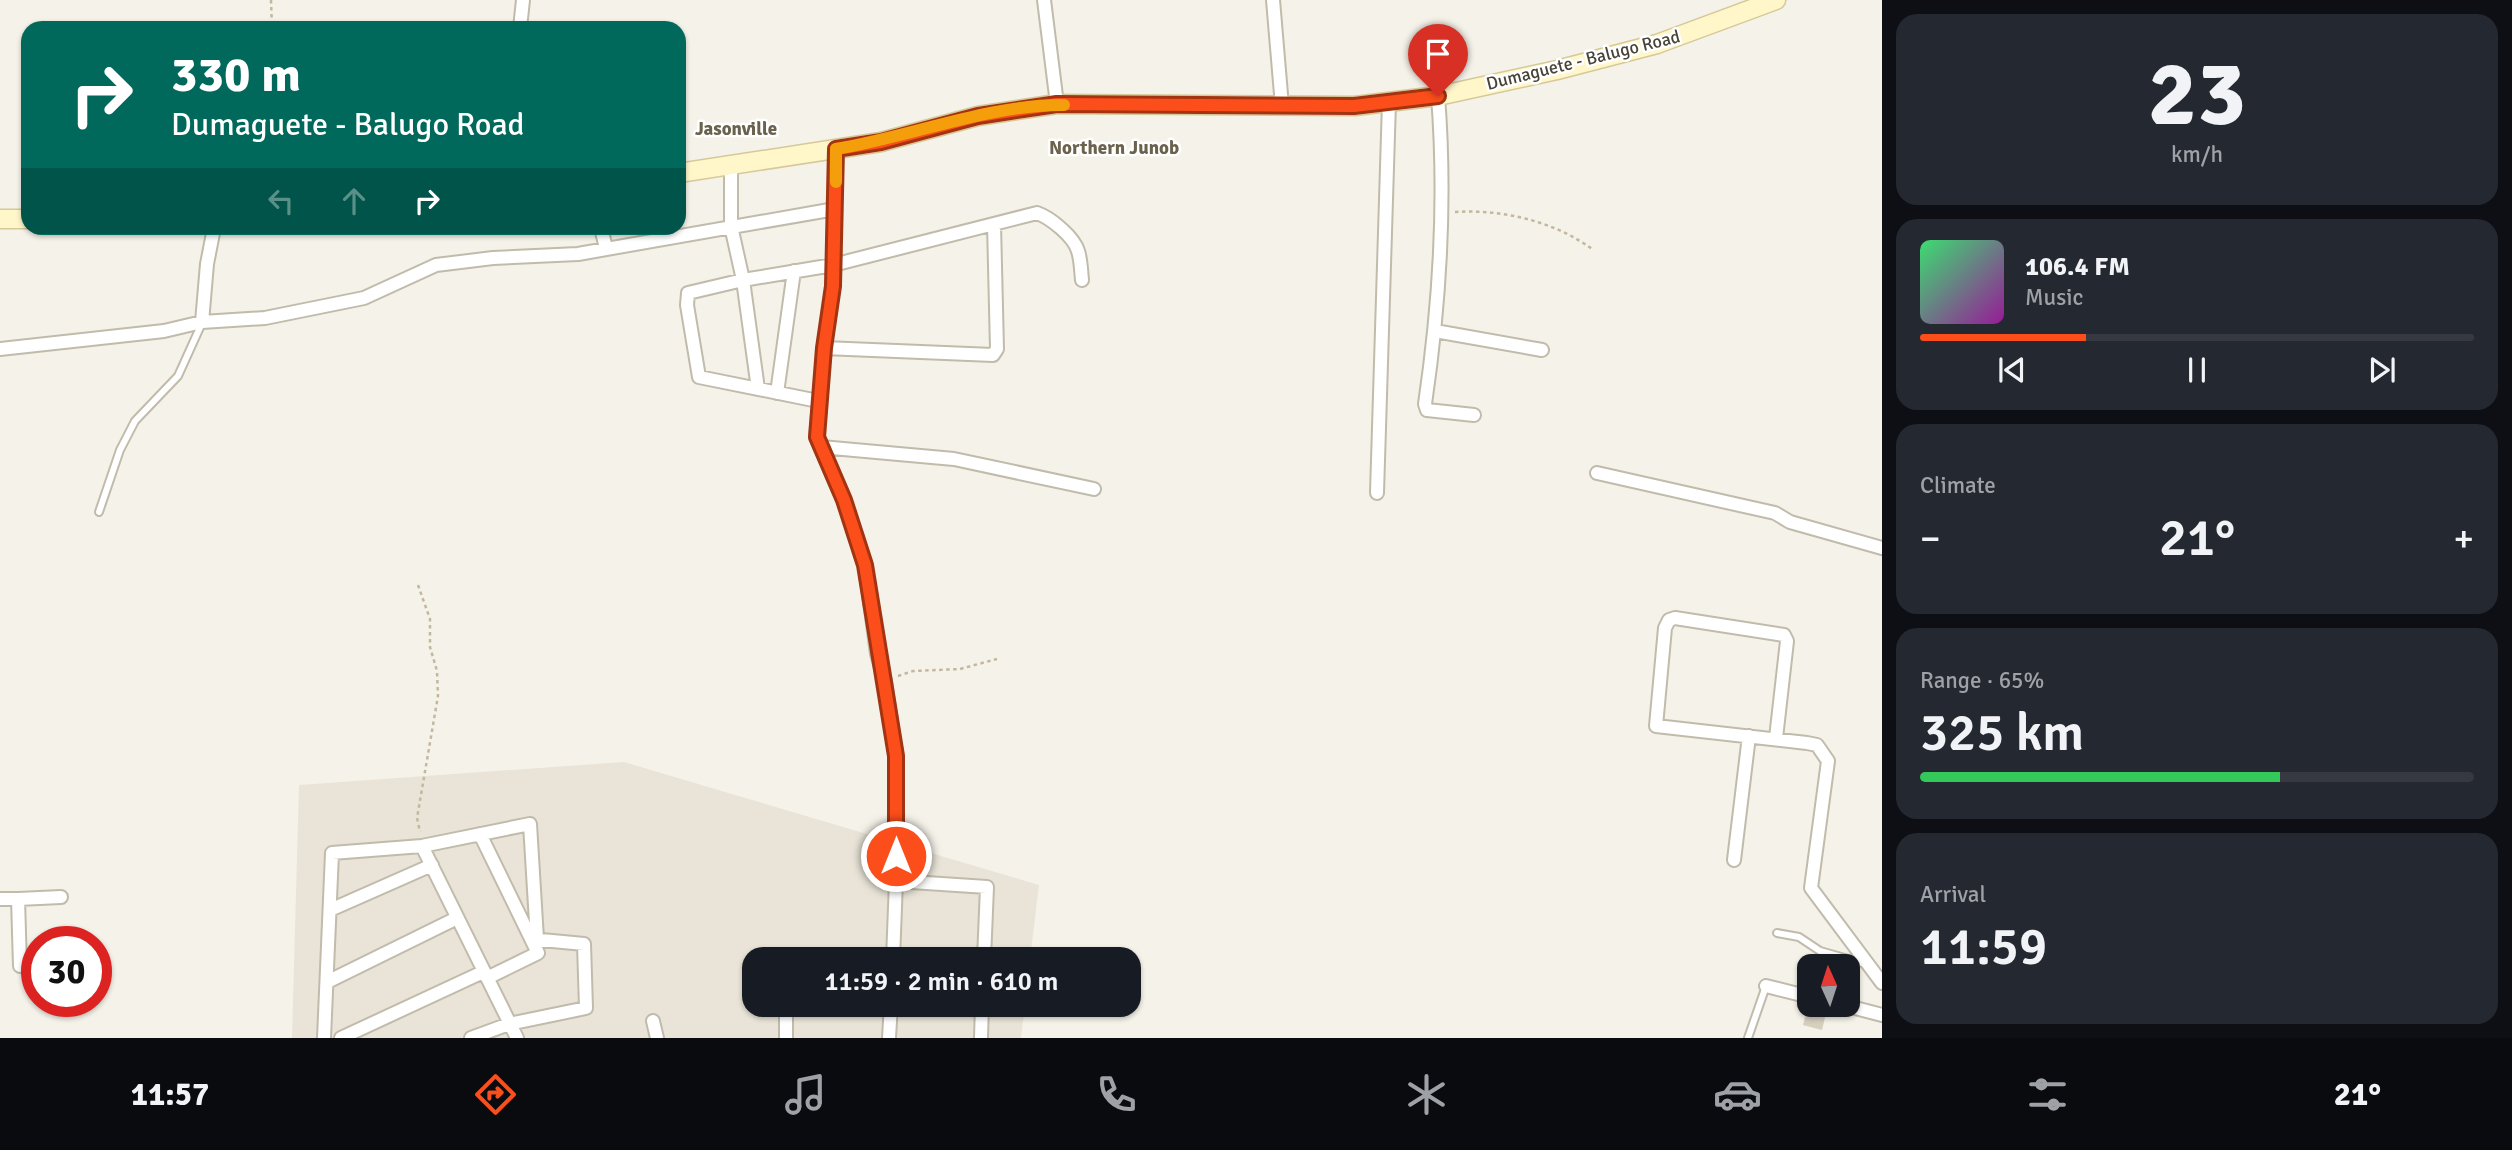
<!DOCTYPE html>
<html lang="en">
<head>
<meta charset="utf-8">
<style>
	:root { --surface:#171b24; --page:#242831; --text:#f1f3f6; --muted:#9ea1a6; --line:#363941; --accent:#fb4e1a }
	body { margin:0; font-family:Signika,sans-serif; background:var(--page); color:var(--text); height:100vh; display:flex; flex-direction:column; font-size:26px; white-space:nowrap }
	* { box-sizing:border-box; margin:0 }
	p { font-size:23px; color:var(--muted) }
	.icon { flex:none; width:38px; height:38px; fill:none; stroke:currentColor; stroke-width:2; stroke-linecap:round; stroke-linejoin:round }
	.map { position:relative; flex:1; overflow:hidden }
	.side { display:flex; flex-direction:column; gap:14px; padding:14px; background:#0d0f14; width:630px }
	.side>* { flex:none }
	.hud { position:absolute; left:21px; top:21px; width:665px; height:214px; border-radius:21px; box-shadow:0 2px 5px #0004; background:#00695c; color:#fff; overflow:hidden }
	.needle { width:46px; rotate:357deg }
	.fabs { position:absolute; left:1797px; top:954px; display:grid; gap:14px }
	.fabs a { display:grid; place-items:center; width:63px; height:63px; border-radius:14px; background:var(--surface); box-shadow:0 2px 5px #0004; font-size:35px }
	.speed { position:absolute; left:21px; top:926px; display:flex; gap:14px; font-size:35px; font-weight:700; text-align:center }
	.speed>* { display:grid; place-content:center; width:91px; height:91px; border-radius:50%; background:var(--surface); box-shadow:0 2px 5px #0004; line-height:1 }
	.speed .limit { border:10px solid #d22; background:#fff; color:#111 }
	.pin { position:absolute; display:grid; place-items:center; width:60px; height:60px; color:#fff; margin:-72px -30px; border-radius:50% 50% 50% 0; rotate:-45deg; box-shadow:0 0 7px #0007 }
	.pin .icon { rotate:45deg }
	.me { position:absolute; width:77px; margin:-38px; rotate:0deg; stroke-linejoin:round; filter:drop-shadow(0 0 5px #0008) }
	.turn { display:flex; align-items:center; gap:24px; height:147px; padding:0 35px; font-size:32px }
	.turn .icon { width:91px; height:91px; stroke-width:2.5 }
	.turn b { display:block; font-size:49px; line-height:60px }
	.lanes { display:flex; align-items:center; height:66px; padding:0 35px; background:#0003; justify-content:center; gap:35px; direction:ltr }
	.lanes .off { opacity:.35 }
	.big { font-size:52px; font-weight:600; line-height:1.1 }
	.side .tile { flex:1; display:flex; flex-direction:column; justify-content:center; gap:10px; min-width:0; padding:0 24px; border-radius:21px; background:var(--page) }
	.side .dial { align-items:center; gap:0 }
	.dial b { font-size:91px; line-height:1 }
	.song { display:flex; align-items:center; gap:21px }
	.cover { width:84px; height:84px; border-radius:10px; background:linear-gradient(135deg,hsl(140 70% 55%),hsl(300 70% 35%)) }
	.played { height:7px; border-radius:4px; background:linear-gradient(90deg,var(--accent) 30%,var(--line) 30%) }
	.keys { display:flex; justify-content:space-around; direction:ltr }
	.heat { display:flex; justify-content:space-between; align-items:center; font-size:38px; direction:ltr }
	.charge { height:10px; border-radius:5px; background:linear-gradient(90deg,#34c759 65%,var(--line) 0) }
	.trip { position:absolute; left:742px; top:947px; width:399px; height:70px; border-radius:21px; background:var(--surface); box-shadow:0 2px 5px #0004; font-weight:600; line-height:70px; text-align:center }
	.dock { display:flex; height:112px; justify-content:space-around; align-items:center; background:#090b0e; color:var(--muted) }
	.dock .icon { width:49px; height:49px }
	.dock .active { color:var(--accent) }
	.dock b { font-size:32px; color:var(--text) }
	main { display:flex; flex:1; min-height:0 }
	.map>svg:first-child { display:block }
	.residential { fill:#e9e4d7 }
	.building { fill:#d6cfbe }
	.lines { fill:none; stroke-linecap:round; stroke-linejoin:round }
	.lane-casing { stroke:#c0bbab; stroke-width:10 }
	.street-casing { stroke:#c0bbab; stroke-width:16 }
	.secondary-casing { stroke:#d5c999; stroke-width:21 }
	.path { stroke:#c2b89d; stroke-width:2.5; stroke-dasharray:3.5 3.5; stroke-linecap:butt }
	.lane { stroke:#fff; stroke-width:6 }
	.street { stroke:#fff; stroke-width:12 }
	.secondary { stroke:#fff6c9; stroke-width:18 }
	.route-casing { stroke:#a33311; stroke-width:18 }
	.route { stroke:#fb4e1a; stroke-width:12 }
	.slow { stroke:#f59e0b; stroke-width:12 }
	.labels { text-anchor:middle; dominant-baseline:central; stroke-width:5; stroke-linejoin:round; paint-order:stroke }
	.street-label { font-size:18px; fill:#484337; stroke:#fff }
	.neighbourhood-label { font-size:19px; font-weight:bold; fill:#6b624e; stroke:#fff }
</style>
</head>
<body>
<main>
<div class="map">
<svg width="1882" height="1038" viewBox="0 0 1882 1038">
	<rect width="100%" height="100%" fill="#f5f2e9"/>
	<path class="residential" d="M624 762 1039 885 1030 959H754V1004L1025 1005 1021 1038H292L299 785Z"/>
	<path class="building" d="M1812 1005 1827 1009 1822 1030 1803 1025 1808 1006Z"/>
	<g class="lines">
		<g class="lane-casing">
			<path id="lane" d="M99 512 120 450 135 421 178 376 202 323
				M1777 933 1799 937 1820 951 1866 964
				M1748 1038 1766 986"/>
		</g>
		<g class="street-casing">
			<path id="street" d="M1044 0 1057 104
				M1273 0 1282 106
				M520 28 523 0
				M1438 96C1446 198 1440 302 1425 404L1427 410 1474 415
				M836 149 833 286 824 348 816 437 844 501 865 565 877 654 885 681 896 756V881L893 959
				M731 166V226L743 280 758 389
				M601 228 606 248
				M202 322 207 264 214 228
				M1435 331 1542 350
				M824 348 993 355 997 349 994 224
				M0 349 164 331 202 322 265 318 364 298 436 265 493 258 578 254 835 209
				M777 393 794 271
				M818 401 699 377 687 305 688 293 743 280 833 265 1037 213C1051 218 1074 237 1078 251 1081 260 1081 271 1082 280
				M821 447 954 459 1094 489
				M1597 473 1775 513 1790 522 1882 548
				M1377 493 1389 102
				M1776 738 1787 641 1784 635 1675 618 1669 620 1665 628 1656 726 1807 743 1817 745 1828 761 1811 888 1882 983
				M480 834 538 953 487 978
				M422 846 517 1038
				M1734 860 1749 736
				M896 881 987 887 984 959
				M0 899H18L20 966
				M18 899 61 897
				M330 910 432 865
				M327 982 457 918
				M1766 986 1810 997
				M1840 1004 1882 1015
				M786 1009V1038
				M653 1021 657 1038
				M324 1038 332 853 422 846 530 824 537 939
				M341 1038 483 972
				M471 1038 509 1024 586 1008 584 944 531 939
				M889 1038 891 1004
				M981 1038 982 1004"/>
		</g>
		<g class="secondary-casing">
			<path id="secondary" d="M679 173 881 142 978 116 1057 104 1355 106 1438 96 1557 70 1657 44 1776 0
				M0 219H28"/>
		</g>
		<path class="path" d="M271 0 272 28
			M1455 212C1501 209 1554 221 1592 249
			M418 585 430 619V647L437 671 438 696 417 818 420 832
			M898 676 913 671 960 669 997 659"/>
		<use href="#lane" class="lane"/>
		<use href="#street" class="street"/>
		<use href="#secondary" class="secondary"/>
	</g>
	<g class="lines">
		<g class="route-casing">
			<path id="route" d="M896 856V756L865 565 844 500 817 437 824 348 833 286 836 149 881 142 978 116 1057 104 1354 106 1438 96"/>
		</g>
		<use href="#route" class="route"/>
		<path class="slow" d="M836 182V149C910 137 990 104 1064 105"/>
	</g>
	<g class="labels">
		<g class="street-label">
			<text transform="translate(1583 60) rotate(-14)">Dumaguete - Balugo Road</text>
		</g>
		<g class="neighbourhood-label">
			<text x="736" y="129">Jasonville</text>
			<text x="1114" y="148">Northern Junob</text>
		</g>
	</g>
</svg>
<div class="fabs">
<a><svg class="needle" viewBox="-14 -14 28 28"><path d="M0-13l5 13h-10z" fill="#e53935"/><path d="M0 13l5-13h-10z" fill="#9ea1a6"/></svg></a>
</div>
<div class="speed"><div class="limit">30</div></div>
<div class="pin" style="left:1438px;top:96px;background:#d93025"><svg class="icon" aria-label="arrive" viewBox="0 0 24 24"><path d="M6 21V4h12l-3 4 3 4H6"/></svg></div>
<svg class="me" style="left:896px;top:856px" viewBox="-20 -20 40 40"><circle r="17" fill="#fb4e1a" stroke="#fff" stroke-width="3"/><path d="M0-11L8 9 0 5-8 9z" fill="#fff"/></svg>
<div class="trip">11:59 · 2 min · 610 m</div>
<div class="hud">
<div class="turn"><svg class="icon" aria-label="right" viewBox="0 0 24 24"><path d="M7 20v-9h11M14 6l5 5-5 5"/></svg><div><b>330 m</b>Dumaguete - Balugo Road</div></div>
<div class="lanes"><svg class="icon off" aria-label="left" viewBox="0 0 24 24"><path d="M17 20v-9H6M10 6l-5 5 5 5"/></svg><svg class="icon off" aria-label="ahead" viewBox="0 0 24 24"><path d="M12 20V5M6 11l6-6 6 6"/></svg><svg class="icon" aria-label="right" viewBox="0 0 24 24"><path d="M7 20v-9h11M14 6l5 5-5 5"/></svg></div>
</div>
</div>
<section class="side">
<div class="tile dial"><b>23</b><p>km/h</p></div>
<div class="tile">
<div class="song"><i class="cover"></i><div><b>106.4 FM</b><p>Music</p></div></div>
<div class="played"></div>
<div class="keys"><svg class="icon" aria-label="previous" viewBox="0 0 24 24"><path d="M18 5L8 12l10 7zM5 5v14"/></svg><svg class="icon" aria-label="pause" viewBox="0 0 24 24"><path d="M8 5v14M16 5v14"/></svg><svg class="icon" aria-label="next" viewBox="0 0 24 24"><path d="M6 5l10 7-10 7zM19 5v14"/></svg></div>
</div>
<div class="tile"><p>Climate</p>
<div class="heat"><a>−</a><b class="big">21°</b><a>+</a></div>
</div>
<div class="tile"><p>Range · 65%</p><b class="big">325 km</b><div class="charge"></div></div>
<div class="tile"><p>Arrival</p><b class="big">11:59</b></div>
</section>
</main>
<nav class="dock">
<b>11:57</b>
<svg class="icon active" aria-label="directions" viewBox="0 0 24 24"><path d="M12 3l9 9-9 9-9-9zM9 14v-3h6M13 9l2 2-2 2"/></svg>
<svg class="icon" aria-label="music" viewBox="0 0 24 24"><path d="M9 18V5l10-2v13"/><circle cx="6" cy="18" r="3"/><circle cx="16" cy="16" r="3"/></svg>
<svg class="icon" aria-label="phone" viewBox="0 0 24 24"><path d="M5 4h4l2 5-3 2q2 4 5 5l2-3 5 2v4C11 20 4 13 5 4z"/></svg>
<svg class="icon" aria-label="climate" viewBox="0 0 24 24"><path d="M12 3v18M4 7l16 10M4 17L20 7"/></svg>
<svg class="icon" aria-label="car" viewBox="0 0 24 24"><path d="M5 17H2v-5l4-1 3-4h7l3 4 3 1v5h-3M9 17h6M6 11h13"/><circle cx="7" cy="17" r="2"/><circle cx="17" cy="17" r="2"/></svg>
<svg class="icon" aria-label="filters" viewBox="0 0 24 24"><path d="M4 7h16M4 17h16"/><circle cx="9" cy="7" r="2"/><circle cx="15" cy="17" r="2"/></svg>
<b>21°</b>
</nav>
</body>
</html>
